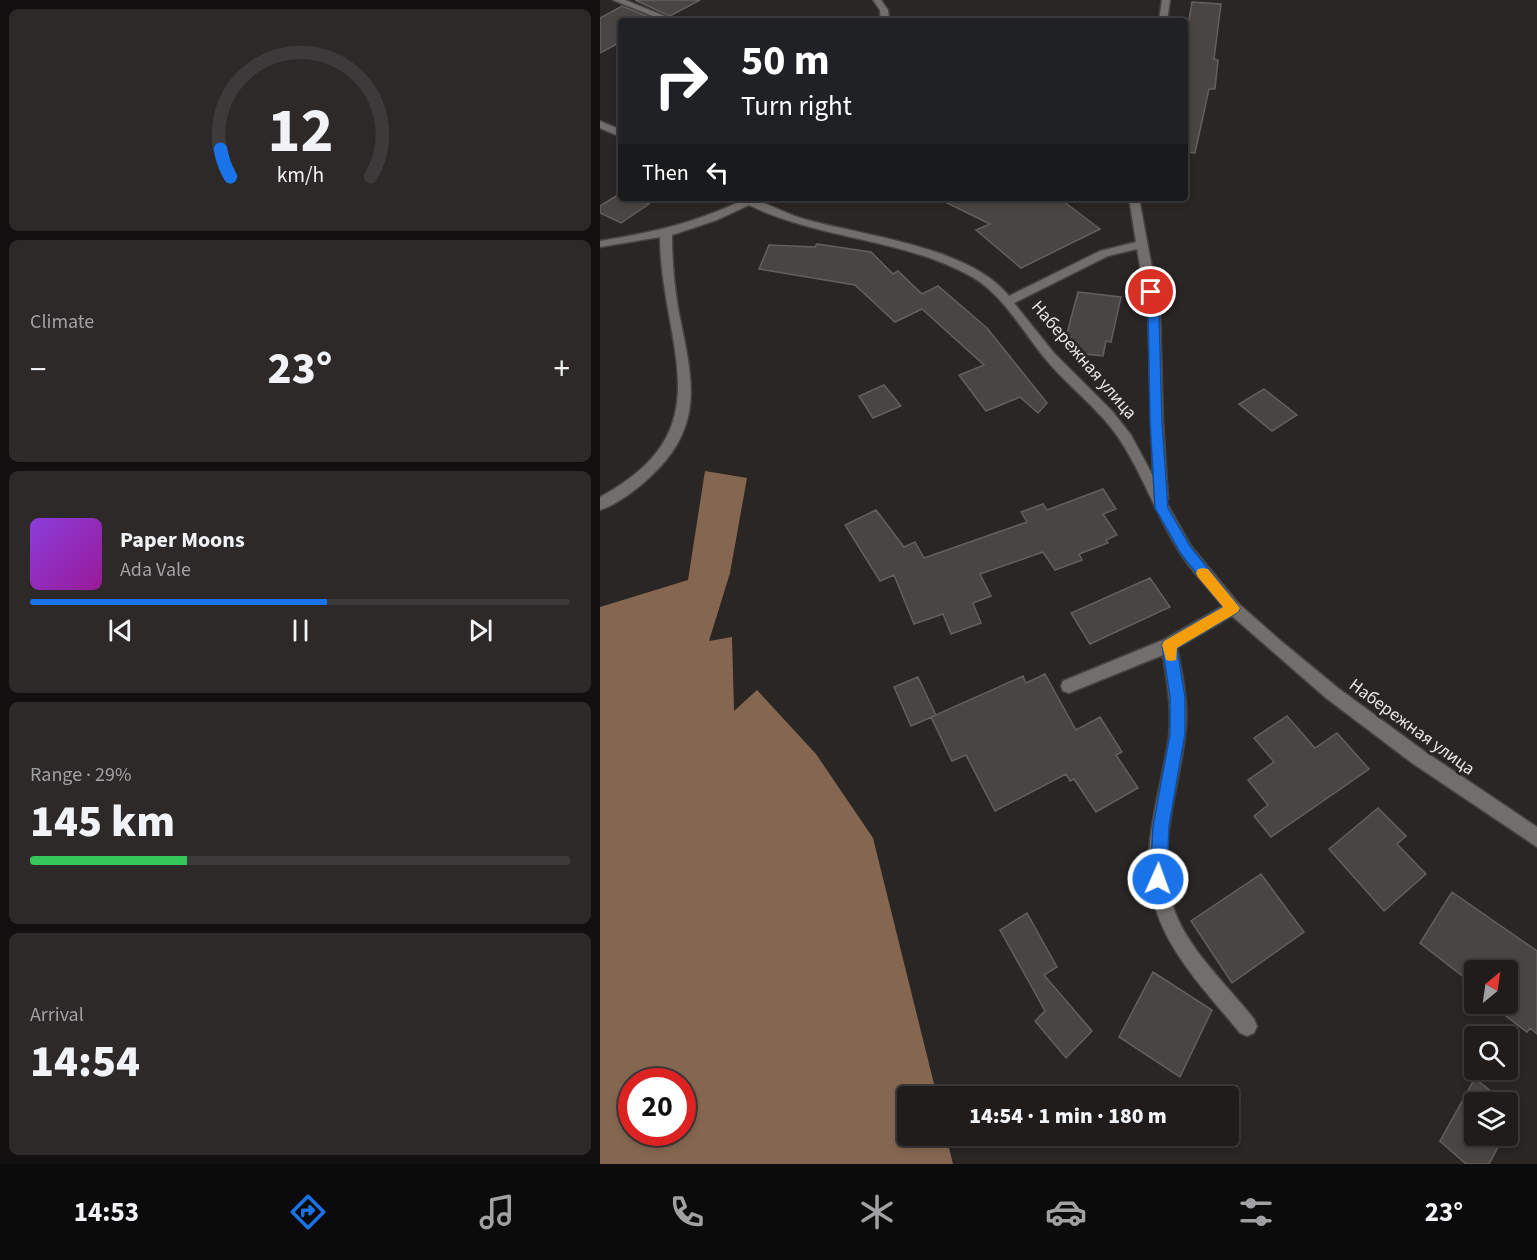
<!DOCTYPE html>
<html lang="en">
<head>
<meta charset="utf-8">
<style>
	:root { --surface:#1f1c1b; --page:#2c2928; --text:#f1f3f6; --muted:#a1a1a3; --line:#3c3a3a; --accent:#1a73e8 }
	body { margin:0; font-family:"Source Sans 3",sans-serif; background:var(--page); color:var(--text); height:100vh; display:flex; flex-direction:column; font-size:22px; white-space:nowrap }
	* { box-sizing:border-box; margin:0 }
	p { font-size:20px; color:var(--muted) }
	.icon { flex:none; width:33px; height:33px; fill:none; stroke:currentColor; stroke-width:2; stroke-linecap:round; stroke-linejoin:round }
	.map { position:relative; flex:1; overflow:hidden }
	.details { display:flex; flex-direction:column; gap:9px; padding:9px; background:#110f0f; width:600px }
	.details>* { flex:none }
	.hud { position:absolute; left:18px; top:18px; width:570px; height:183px; border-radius:6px; box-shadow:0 3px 9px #0003,0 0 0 2px var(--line); background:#202124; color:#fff; overflow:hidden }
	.needle { width:39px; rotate:29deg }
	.controls { position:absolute; left:864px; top:960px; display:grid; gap:12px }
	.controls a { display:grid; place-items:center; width:54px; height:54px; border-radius:6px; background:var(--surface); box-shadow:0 3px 9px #0003,0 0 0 2px var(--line); font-size:30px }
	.speed { position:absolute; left:18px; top:1068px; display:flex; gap:12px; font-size:30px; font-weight:700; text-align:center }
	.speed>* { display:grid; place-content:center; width:78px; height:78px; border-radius:50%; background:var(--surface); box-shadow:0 3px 9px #0003,0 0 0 2px var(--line); line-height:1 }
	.speed .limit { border:9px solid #d22; background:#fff; color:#111 }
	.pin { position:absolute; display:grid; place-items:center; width:51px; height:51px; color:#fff; margin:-26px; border:3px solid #fff; border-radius:50%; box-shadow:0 2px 6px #0007 }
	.me { position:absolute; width:66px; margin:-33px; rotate:2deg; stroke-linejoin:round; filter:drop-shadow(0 0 4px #0008) }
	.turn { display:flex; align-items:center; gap:21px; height:126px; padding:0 24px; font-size:27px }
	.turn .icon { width:78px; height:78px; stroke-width:2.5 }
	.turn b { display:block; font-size:42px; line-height:51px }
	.then { display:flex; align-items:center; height:57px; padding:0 24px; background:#0003; gap:12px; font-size:22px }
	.big { font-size:45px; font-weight:800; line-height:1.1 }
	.details .card { flex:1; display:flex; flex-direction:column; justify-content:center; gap:9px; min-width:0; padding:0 21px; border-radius:9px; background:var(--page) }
	.details .dial { align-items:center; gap:0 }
	.dial svg { height:156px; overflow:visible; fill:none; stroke:var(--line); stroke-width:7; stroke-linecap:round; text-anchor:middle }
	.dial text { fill:var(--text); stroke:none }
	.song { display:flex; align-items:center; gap:18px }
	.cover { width:72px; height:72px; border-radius:9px; background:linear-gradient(135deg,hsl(270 70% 55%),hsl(300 70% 35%)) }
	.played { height:6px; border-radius:3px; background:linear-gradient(90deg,var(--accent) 55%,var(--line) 55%) }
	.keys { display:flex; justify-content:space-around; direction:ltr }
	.heat { display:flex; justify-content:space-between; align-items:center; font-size:33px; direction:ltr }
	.charge { height:9px; border-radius:4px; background:linear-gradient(90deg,#34c759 29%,var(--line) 0) }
	.trip { position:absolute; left:297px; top:1086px; width:342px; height:60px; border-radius:6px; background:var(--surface); box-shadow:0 3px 9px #0003,0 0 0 2px var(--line); font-weight:800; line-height:60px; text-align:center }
	.tab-bar { display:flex; height:96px; justify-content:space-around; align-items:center; background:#0c0b0b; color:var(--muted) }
	.tab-bar .icon { width:42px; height:42px }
	.tab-bar .current { color:var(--accent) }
	.tab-bar b { font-size:27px; color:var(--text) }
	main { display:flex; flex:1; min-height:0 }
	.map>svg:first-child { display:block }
	.water { fill:#856751; fill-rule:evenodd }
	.building { fill:#494542; stroke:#635f5c; stroke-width:1.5 }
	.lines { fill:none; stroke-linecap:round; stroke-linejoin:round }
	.minor-casing { stroke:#454240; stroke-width:3 }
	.minor { fill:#726e6b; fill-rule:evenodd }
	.route { fill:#1a73e8; stroke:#114b97; stroke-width:1.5 }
	.slow { fill:#f59e0b }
	.labels { text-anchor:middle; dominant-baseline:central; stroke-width:6; stroke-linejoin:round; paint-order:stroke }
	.street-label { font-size:18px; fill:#e7e5e3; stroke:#292624 }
</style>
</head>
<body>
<main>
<section class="details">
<div class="card dial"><svg viewBox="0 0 100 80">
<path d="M14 69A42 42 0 1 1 86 69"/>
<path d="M14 69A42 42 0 0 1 9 55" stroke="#1a73e8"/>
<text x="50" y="56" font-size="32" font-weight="700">12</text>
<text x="50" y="72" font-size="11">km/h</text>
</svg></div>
<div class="card"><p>Climate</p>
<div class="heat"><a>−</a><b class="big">23°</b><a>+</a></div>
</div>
<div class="card">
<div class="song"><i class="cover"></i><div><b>Paper Moons</b><p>Ada Vale</p></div></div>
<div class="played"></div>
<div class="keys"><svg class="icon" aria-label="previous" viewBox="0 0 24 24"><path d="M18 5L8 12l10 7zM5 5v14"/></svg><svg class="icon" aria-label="pause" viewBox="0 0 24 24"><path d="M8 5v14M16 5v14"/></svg><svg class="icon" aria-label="next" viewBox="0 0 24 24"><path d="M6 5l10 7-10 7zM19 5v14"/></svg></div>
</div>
<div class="card"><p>Range · 29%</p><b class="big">145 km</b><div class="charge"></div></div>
<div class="card"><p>Arrival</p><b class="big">14:54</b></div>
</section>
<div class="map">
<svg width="937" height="1164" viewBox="0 0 937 1164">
	<rect width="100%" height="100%" fill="#292624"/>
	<path class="water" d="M105 471 147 478 130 573 109 641 132 637 134 711 157 690 216 754 273 838 337 1096H308V1136H346L353 1164H0V607L88 580ZM32 1082H82V1132H32Z"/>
	<path class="building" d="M35 0H100L70 16Z
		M592 2 621 4 614 59 618 60 615 89H609L595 153 585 152V44Z
		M22 6 59 21H21V42L0 53V18Z
		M21 193V198H35L49 204 21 223 0 213V206Z
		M337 198H459L500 229 421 268 376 230 390 224Z
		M217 244 271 252 293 274 298 271 322 294 338 286 387 328 447 403 438 413 420 397 386 411 359 375 384 365 322 309 295 322 255 285 159 269 169 245 215 247Z
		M478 292 521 297 511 342 506 341 503 356 467 352 471 337H466Z
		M284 385 301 406 273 418 259 396Z
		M664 389 697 415 672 431 639 404Z
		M503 489 516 509 503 514 517 535 506 540 508 543 479 554 482 560 455 570 443 552 380 574 391 596 373 603 381 623 351 634 343 614 314 624 294 575 280 581 245 525 276 510 304 547 315 542 324 558 427 522 421 512 443 504 447 510Z
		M550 578 570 607 490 644 471 613Z
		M445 674 476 730 500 717 522 752 516 755 538 788 496 812 474 779 470 781 466 774 395 811 366 755 352 761 331 717 423 676 426 683Z
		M318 677 336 715 311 726 294 687Z
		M687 716 715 748 737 733 769 769 671 837 654 816 668 805 648 780 674 762 654 738Z
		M778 808 806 836 797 844 826 874 784 911 729 849Z
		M661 874 704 932 632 983 591 921Z
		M852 892 937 951V1034L930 1028 927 1032 890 1004H908V970H874V985L820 943Z
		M427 913 457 967 444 975 492 1031 466 1058 435 1021 445 1011 400 930Z
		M553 972 612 1010 580 1077 519 1037Z
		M875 1078 904 1102H874V1136H904L889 1164H866L840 1141Z"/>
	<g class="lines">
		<g class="minor-casing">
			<path id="minor" d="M13 0H25L77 21H65Z
				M273 0H281L288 10 289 21H281L280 10Z
				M562 0H570L567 21H559Z
				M0 121 21 130V137L0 128Z
				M139 198C161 198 182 213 204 219 263 236 369 246 409 296L500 251 536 242 529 198H539L560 311 563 422 568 499 566 502 591 546 638 603 681 641 738 688 824 751 937 827V847L812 763 726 698 632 616 577 648C583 677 589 706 585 735 579 792 553 855 575 912 589 950 629 987 654 1019L657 1026 654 1033 647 1036 640 1033C610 996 573 959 557 913 536 856 561 794 569 737 572 709 567 682 563 655L469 693 463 691 461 686 463 681 563 640 623 606C609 589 592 572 580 553 557 517 543 475 520 440 499 408 467 386 443 356 422 330 403 296 374 278 305 238 220 240 149 205L117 220 72 235C72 259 74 284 78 308 91 375 108 424 50 477 36 490 18 504 0 510V497C127 429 61 346 60 237L0 247V241C54 232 91 224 141 201ZM537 249 548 311 553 476 531 435 513 412 454 353 414 303 508 256Z"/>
		</g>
		<use href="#minor" class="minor"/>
	</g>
	<path class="route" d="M551 288 556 292 559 311 562 422 568 508 590 546 640 608 638 612 577 648 585 697V734L569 826 567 879 564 885 558 887 552 885 550 879 553 826 570 734V697L562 645 564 641 623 607 581 554 555 508 550 422 548 311 546 292Z"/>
	<path class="slow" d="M603 568 608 569 640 608 638 612 577 648 576 660 571 661 566 660 562 645 564 641 623 607 598 577 596 573 598 569Z"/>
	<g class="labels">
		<g class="street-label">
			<text transform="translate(484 360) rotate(49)">Набережная улица</text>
			<text transform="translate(812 727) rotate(36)">Набережная улица</text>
		</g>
	</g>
</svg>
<div class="controls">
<a><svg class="needle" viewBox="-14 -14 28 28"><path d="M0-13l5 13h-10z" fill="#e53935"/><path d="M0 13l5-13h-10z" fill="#a1a1a3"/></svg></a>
<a><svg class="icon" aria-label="search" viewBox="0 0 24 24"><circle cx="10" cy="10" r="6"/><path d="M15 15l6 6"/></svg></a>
<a><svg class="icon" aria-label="layers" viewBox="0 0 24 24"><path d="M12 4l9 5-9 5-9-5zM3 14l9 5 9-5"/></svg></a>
</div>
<div class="speed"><div class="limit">20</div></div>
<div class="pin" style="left:551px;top:292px;background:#d93025"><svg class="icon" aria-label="arrive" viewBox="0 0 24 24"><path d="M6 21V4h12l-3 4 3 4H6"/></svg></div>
<svg class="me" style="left:558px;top:879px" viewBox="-20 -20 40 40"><circle r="17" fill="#1a73e8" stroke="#fff" stroke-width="3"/><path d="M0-11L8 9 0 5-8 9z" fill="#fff"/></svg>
<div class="trip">14:54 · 1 min · 180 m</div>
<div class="hud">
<div class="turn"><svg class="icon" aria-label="right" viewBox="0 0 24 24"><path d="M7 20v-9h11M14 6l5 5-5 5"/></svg><div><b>50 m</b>Turn right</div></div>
<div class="then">Then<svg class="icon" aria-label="left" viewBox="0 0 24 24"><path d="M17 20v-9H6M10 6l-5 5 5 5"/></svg></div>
</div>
</div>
</main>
<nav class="tab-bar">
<b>14:53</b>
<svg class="icon current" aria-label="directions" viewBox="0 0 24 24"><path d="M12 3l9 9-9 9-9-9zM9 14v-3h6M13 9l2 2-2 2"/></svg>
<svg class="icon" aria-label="music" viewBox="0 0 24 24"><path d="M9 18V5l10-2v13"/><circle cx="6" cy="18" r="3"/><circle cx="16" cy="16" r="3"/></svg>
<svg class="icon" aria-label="phone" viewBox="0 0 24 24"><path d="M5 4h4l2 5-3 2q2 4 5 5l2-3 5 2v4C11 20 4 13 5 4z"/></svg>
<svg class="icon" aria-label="climate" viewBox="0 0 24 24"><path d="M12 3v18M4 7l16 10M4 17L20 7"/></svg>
<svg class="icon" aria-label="car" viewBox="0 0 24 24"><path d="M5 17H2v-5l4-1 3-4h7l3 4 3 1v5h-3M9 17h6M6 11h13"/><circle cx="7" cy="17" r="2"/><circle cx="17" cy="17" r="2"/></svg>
<svg class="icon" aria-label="filters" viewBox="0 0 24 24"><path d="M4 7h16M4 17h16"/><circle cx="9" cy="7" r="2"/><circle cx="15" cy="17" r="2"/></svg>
<b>23°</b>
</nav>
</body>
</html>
